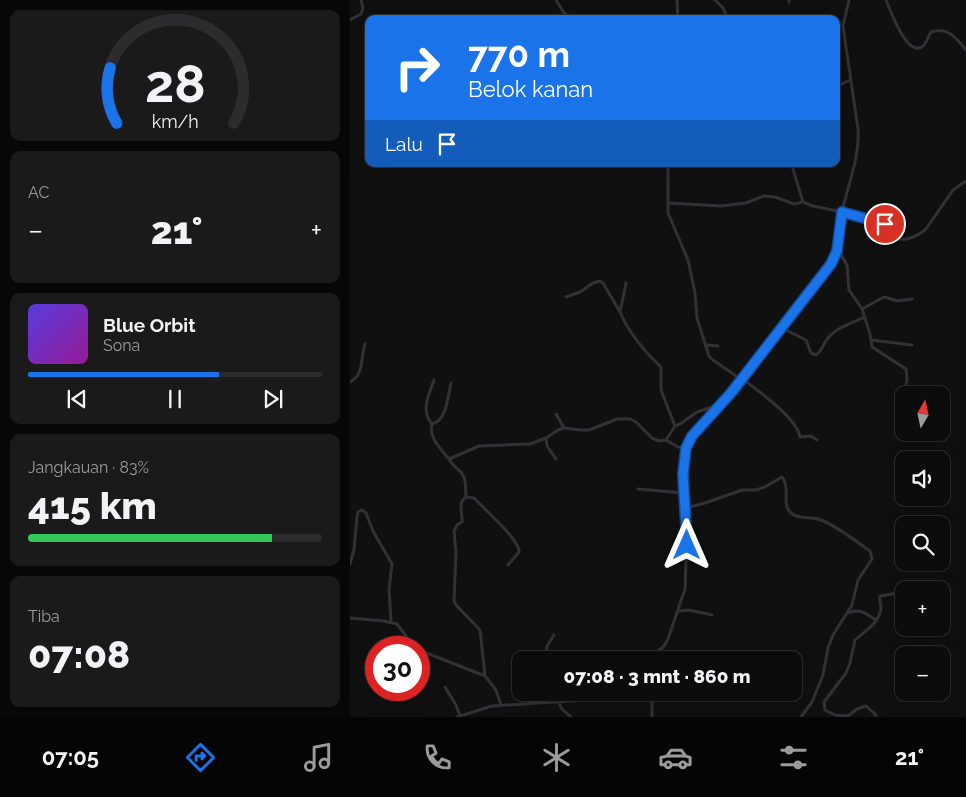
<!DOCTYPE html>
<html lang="id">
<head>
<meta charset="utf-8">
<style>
	:root { --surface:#0c0c0d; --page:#1a1a1b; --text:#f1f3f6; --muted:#9a9b9d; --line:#2c2c2e; --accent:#1a73e8 }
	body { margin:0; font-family:Raleway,sans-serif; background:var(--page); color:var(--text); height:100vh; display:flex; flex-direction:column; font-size:19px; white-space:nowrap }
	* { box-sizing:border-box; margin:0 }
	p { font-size:16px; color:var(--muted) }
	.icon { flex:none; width:28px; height:28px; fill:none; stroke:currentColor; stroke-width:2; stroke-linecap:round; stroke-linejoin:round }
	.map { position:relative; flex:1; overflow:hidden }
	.side { display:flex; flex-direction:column; gap:10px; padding:10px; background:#070707; width:350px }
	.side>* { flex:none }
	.hud { position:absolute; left:15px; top:15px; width:475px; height:152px; border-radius:10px; box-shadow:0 5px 20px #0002,0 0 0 1px var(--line); background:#1a73e8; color:#fff; overflow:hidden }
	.needle { width:32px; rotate:9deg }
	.fabs { position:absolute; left:545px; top:386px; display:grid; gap:10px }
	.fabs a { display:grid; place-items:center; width:55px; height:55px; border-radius:10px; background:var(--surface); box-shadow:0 5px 20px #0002,0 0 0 1px var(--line); font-size:25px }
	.speed { position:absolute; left:15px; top:636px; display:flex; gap:10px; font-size:25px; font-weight:700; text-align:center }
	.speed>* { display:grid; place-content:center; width:65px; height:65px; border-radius:50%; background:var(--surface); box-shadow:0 5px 20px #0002,0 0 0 1px var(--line); line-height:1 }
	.speed .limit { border:8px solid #d22; background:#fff; color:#111 }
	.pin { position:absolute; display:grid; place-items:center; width:42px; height:42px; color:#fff; margin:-21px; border:2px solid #fff; border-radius:50%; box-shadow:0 1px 5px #0007 }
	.me { position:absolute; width:55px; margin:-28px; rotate:0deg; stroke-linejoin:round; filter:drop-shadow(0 0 4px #0008) }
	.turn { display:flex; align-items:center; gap:18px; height:105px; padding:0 20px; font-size:22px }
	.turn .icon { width:65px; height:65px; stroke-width:2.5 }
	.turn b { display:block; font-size:35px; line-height:42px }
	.then { display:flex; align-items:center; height:48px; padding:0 20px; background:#0003; gap:10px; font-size:19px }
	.big { font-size:38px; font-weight:800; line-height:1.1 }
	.side .card { flex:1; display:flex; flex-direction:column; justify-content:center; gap:8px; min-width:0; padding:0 18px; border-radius:10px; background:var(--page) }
	.side .dial { align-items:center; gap:0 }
	.dial svg { height:130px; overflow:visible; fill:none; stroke:var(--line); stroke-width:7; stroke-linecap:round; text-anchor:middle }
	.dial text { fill:var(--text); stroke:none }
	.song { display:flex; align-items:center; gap:15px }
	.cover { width:60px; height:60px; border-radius:8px; background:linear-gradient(135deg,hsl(250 70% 55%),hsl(300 70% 35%)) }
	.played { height:5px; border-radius:2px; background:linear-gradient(90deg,var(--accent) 65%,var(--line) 65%) }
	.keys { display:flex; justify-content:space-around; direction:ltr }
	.heat { display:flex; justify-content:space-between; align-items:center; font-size:28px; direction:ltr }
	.charge { height:8px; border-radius:4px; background:linear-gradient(90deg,#34c759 83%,var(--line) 0) }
	.trip { position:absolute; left:162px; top:651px; width:290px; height:50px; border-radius:10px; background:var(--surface); box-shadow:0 5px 20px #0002,0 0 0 1px var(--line); font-weight:800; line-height:50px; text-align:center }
	.menu { display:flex; height:80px; justify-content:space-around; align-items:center; background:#050505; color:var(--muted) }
	.menu .icon { width:35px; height:35px }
	.menu .current { color:var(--accent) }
	.menu b { font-size:22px; color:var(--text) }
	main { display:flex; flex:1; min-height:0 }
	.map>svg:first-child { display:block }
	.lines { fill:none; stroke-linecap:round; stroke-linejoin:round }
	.minor { stroke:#323236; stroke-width:3 }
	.route-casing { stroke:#114b97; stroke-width:12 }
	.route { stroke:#1a73e8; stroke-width:9 }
</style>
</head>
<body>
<main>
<section class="side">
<div class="card dial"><svg viewBox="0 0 100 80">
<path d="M14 69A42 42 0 1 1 86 69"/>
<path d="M14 69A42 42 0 0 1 10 35" stroke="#1a73e8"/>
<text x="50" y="56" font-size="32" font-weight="700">28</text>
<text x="50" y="72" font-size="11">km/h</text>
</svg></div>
<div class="card"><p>AC</p>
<div class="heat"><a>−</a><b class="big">21°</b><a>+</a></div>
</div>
<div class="card">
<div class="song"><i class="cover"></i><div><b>Blue Orbit</b><p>Sona</p></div></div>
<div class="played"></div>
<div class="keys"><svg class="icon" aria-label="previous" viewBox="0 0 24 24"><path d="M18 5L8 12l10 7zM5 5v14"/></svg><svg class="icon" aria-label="pause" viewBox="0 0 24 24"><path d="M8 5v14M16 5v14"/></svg><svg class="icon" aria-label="next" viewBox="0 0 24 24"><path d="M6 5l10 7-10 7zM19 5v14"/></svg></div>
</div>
<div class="card"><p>Jangkauan · 83%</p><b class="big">415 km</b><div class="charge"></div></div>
<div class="card"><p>Tiba</p><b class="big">07:08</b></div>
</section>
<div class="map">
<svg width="616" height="717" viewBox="0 0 616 717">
	<rect width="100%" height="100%" fill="#101011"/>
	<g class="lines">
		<path class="minor" d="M206 0 214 13 227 19
			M327 0 328 19
			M365 0 373 8 378 19
			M536 0C540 9 557 59 573 46 577 43 578 36 581 32 598 26 606 38 616 50
			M439 2V0
			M0 20 11 14 13 8 11 0
			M486 87 500 80
			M318 164V213L338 260 345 293 347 318 359 356 363 360 392 380
			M411 164 419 166
			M443 169 453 202
			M318 203 371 206 396 203 414 196 425 197 444 204 453 202 463 206 492 212 531 222 535 224C538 227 539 231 542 234 551 245 568 236 576 229L603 190 616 181
			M487 248 497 265 499 290 512 309 520 334 522 347 556 369 557 380 554 395
			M276 283 270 312C279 333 294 351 311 367V390L325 426
			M216 297 230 292 243 283 250 281 253 283 270 312
			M512 309 534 297 548 301 562 299
			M432 328 456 340 461 353 466 355C472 351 473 345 477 339 487 327 502 323 515 317
			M521 340 562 345
			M357 345 368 346
			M393 379C408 391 447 418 450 437L461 436 467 440
			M84 380C79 395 70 410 82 424 78 437 91 449 99 459
			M0 382C15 374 10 358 15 344
			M206 414 214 428
			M82 424C97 421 98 395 101 383
			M196 438 197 446 206 459
			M316 440 328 447 336 448
			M288 489 334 493
			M116 497 124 498C133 508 170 540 169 552L158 565
			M336 508 355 503 392 490H406L415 487 432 477C441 487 431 505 441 513 449 520 461 516 471 520 487 526 506 541 520 551L522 559 508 580 502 605 483 635 478 648 473 675 462 702 451 717
			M0 564 4 550 7 517 8 512 12 510 16 513 23 531 42 564 39 589 41 622
			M564 590 567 587
			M329 611 339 610 362 615
			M497 613C511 608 515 613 526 620
			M0 618 34 621 47 624 65 648
			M69 650 135 676 146 690 151 705
			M310 650 315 656V660
			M196 660 197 646 204 635
			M298 660 314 646 318 639 335 589 337 534 333 462 336 448 342 436 381 393 481 264C491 249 488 229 492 212 498 184 510 157 508 129L493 26 499 0
			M135 676 130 630 106 605 104 601 106 553 104 531 107 525 112 522C113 513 107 503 116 497 115 490 117 482 113 475 109 468 104 469 99 459L129 446 180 444 196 438 208 430 214 428 230 430H239L267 419H280L286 422 302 438 309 441 316 440 325 426 330 424 347 412 371 404
			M95 687 106 705 110 716
			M199 692 203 702
			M208 701 212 709 221 717
			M107 717 142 706 234 700 248 692
			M302 717V702L305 692
			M526 717 525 714 516 706 507 709 498 716 485 715 475 710 474 702 496 673 500 663 505 640C515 631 529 624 531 608 531 604 529 601 530 596L554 592"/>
	</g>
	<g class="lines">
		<g class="route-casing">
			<path id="route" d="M337 545 333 474 336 448 342 436 381 393 481 264 487 251 492 212 535 224"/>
		</g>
		<use href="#route" class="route"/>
	</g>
</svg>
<div class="fabs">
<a><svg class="needle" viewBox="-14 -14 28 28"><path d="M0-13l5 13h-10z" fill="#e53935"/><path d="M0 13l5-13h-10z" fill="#9a9b9d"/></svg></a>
<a><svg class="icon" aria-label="sound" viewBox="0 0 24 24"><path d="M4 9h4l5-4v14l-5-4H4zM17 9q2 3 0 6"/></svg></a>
<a><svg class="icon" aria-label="search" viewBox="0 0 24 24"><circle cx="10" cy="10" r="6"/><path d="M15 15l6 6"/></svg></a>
<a>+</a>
<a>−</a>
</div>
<div class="speed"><div class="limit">30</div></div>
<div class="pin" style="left:535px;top:224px;background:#d93025"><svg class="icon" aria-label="arrive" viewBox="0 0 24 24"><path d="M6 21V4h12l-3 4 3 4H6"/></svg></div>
<svg class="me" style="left:337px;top:545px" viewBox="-20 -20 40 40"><path d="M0-17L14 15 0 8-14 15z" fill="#1a73e8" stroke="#fff" stroke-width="4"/></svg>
<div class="trip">07:08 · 3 mnt · 860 m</div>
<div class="hud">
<div class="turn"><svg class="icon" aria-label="right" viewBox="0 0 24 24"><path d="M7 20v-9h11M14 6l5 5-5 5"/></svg><div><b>770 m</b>Belok kanan</div></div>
<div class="then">Lalu<svg class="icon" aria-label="arrive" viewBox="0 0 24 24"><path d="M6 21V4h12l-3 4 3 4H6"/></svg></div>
</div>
</div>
</main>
<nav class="menu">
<b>07:05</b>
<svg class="icon current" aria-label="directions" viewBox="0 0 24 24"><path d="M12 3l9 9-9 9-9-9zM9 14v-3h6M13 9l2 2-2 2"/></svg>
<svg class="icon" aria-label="music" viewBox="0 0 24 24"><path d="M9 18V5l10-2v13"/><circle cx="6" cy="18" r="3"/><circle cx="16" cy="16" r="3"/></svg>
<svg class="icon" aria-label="phone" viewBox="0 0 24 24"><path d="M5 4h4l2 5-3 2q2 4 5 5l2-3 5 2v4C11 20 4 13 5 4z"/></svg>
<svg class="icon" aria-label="climate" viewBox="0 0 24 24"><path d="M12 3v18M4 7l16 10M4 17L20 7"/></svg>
<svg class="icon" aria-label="car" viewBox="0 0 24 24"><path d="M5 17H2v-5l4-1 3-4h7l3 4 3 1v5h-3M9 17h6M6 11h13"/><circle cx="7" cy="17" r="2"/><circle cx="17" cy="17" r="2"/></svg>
<svg class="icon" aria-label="filters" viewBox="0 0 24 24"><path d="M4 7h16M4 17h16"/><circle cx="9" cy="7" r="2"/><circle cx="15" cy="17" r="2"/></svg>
<b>21°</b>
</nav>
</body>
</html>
